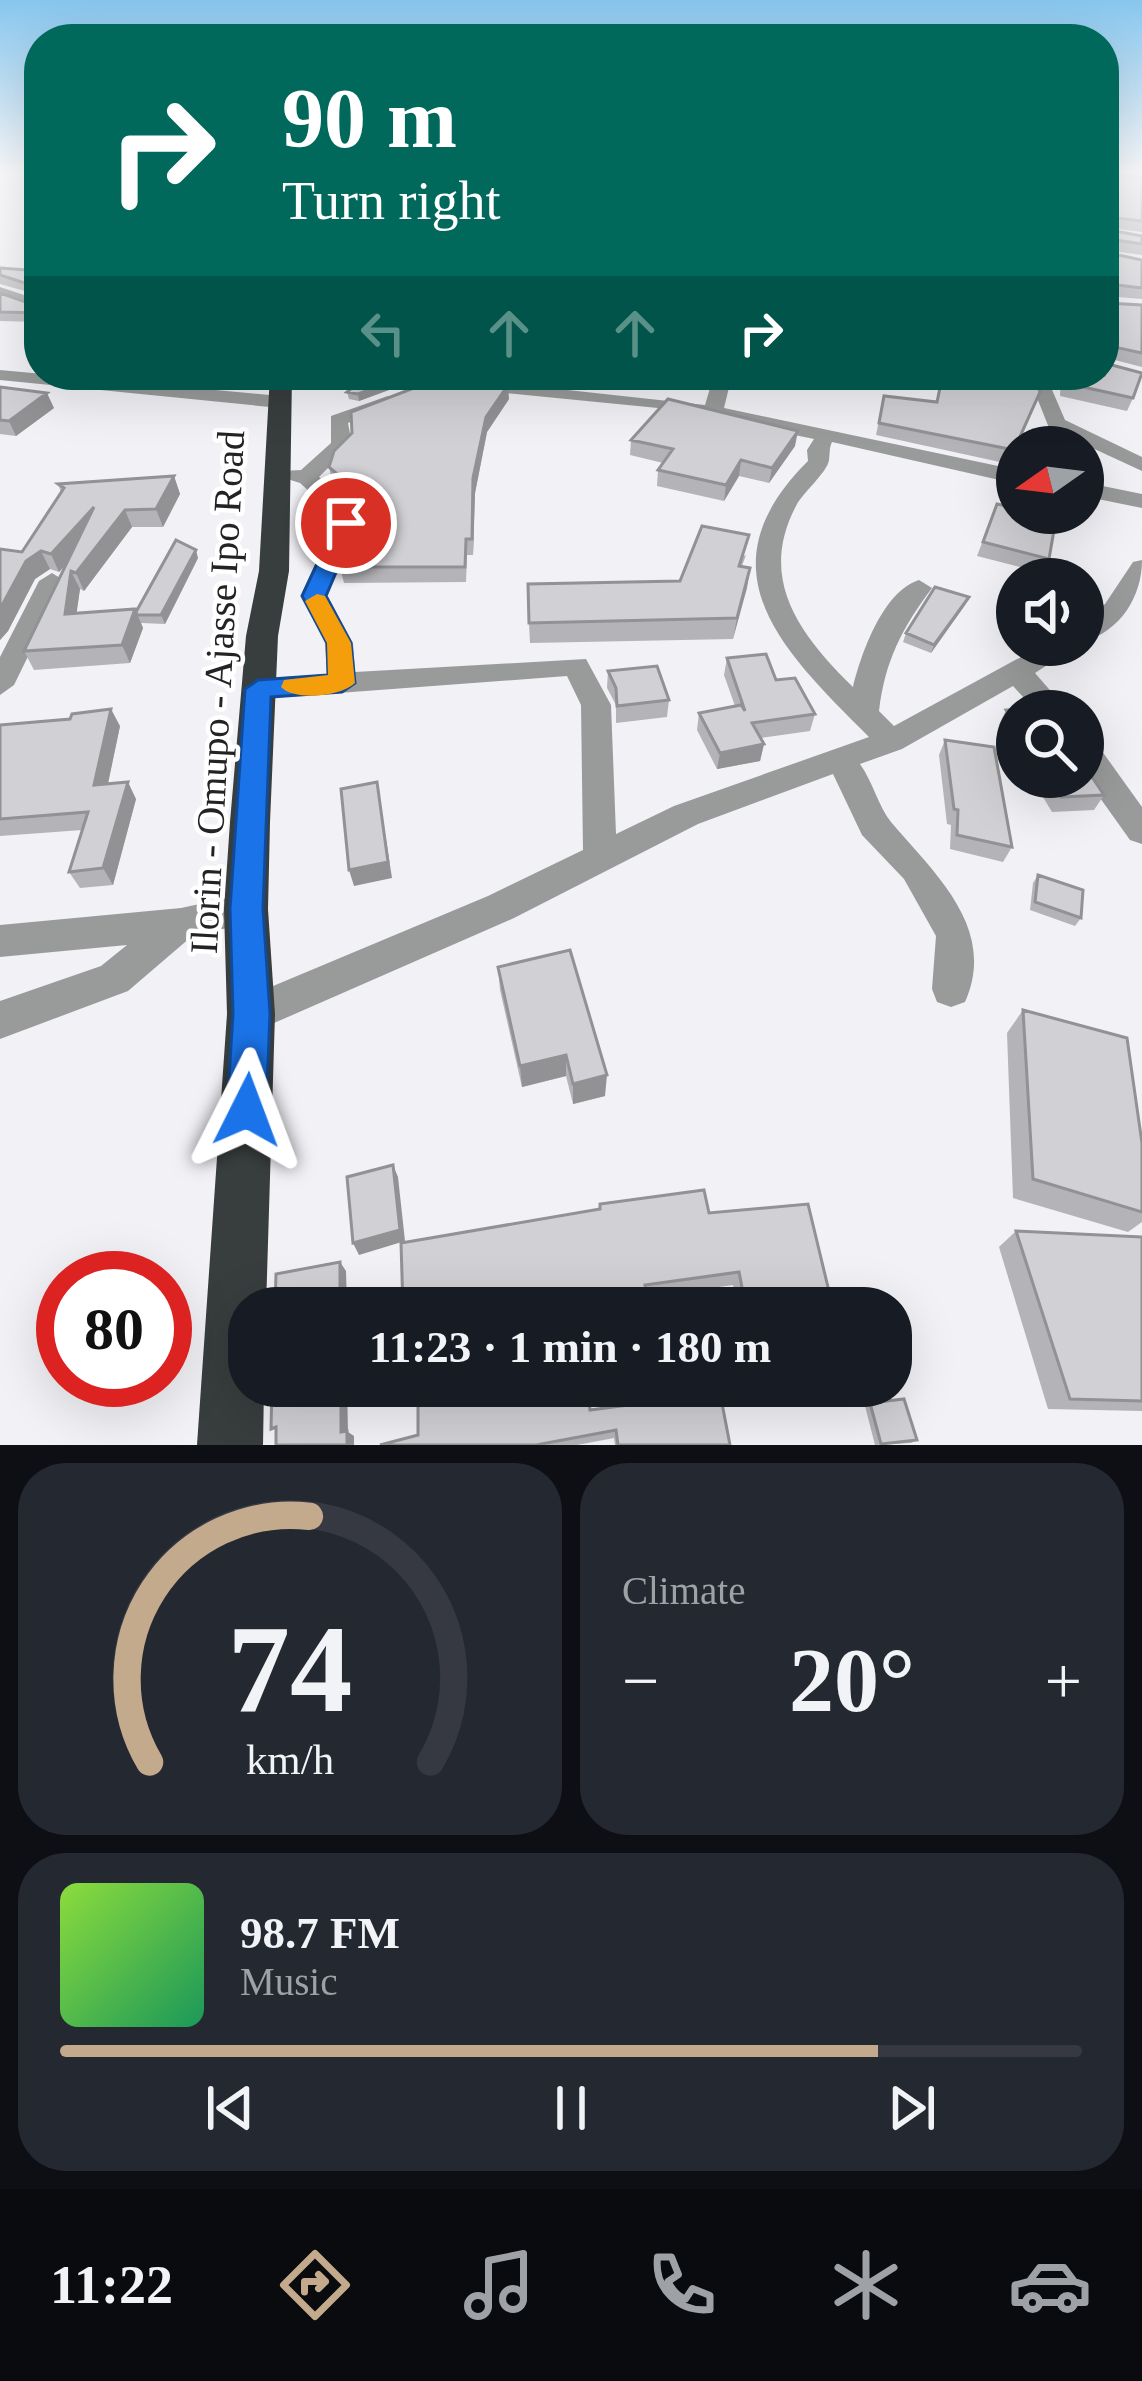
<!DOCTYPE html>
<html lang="en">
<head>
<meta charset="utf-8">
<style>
	:root { --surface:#171b24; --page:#242831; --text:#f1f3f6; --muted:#9ea1a6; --line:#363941; --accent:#c3aa8c }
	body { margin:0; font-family:Georgia,serif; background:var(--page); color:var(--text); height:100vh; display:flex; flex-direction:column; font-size:45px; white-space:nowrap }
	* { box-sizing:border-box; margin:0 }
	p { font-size:39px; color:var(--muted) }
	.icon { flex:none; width:66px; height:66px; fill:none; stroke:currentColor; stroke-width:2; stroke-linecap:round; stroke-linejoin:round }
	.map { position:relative; height:1445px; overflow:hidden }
	.side { display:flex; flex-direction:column; gap:18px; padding:18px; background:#0d0f14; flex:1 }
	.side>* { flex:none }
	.hud { position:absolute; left:24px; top:24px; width:1095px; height:366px; border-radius:48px; box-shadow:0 12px 48px #0002; background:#00695c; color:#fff; overflow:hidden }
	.needle { width:78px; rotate:256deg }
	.fabs { position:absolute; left:996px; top:426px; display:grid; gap:24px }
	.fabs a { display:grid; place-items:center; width:108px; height:108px; border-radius:50%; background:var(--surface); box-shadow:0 12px 48px #0002; font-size:60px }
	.speed { position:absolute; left:36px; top:1251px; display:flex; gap:24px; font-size:60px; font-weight:700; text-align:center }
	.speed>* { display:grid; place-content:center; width:156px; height:156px; border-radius:50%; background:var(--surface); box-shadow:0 12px 48px #0002; line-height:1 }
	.speed .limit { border:18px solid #d22; background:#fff; color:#111 }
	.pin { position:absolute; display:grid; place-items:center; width:102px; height:102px; color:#fff; margin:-51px; border:6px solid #fff; border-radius:50%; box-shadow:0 3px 12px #0007 }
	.me { position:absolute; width:132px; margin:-66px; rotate:3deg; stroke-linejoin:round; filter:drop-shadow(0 0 9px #0008) }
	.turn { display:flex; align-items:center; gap:42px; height:252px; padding:0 60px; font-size:54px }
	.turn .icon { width:156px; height:156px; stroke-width:2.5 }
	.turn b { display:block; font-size:84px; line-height:102px }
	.lanes { display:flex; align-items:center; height:114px; padding:0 60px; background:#0003; justify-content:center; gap:60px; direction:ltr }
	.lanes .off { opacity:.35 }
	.big { font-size:90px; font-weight:800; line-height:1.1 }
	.side .widget { flex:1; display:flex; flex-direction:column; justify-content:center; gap:18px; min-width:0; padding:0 42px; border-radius:48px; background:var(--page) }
	.side .dial { align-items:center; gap:0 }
	.dial svg { height:312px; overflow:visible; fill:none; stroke:var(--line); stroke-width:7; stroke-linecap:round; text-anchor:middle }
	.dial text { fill:var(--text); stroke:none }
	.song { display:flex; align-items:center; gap:36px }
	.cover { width:144px; height:144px; border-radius:18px; background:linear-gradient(135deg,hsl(90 70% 55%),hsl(150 70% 35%)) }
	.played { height:12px; border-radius:6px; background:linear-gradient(90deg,var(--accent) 80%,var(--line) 80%) }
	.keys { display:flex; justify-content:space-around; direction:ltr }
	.heat { display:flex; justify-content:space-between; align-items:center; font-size:66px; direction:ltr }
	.side .tiles { flex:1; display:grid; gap:18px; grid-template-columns:1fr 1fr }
	.widget:last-child { grid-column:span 2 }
	.trip { position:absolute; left:228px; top:1287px; width:684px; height:120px; border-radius:48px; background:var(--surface); box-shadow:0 12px 48px #0002; font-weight:800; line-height:120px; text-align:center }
	.tab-bar { display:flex; height:192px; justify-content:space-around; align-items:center; background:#090b0e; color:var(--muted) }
	.tab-bar .icon { width:84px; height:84px }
	.tab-bar .on { color:var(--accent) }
	.tab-bar b { font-size:54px; color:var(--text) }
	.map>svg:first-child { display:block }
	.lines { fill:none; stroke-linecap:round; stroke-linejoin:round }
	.minor { fill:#999b9b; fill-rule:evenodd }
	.highway { fill:#383d3d; fill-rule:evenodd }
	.wall { fill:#b4b3b7 }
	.shaded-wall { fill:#929295 }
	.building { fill:#d1d0d5; stroke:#929295; stroke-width:3 }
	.route { fill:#1a73e8; stroke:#114b97; stroke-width:3 }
	.slow { fill:#f59e0b }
	.labels { text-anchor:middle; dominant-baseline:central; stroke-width:9; stroke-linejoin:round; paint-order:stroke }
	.near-street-label { font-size:39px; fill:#232325; stroke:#fff }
</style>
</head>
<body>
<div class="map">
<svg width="1142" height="1445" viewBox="0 0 1142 1445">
	<rect width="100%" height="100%" fill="#f2f1f6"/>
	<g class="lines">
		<path class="minor" d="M0 287 39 300V310L0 297Z
			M0 370 280 396 290 402 280 408 0 380Z
			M363 375H431L705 405 714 375H732L724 408 1017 470V484L832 442C829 448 830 454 829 460 827 473 803 492 796 506 757 580 801 636 853 687 861 654 883 591 919 580L932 588C902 628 885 661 879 711L894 726 1043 645H1078L1035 673 1068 711H1036L1013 686 902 749 860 764C873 782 878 806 891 822 934 873 998 928 965 1002L951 1007 937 1002 932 989 936 936 904 879 862 835 833 774 698 824 514 918 265 1027 251 1033 237 1027 231 1014 237 1001 488 896 583 850 581 705 567 676 258 699 244 689 258 679 327 674 325 643 301 595 334 523 323 504 300 483 278 476 281 471 301 470 331 443V416L388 396 398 402 348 423 352 444 319 477 340 495 358 523 327 595 353 643 355 672 586 659 611 705 616 834 674 806 869 737C785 653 697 571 808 461L807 450 814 439 668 409 372 380Z
			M1033 375H1051L1050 385 1065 420 1142 457V471L1049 428 1032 385Z
			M1083 482 1142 494V508L1083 496Z
			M1142 560C1142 596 1121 631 1083 642V620L1105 604 1133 562Z
			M52 573 65 581 14 685 0 695V657L39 581Z
			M1083 737 1094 740 1142 807V844L1130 840 1083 774Z
			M246 894 259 898 264 909 259 920 191 937 128 991 0 1039V1001L101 966 127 945 0 957V925L181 908Z"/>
		<path class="highway" d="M270 375H292L289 571 278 636 270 822 268 909 275 1014 266 1308H249V1386H264L263 1445H197L227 1014 224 909 230 822 246 636 259 571Z"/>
	</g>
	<path class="wall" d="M1107 174 1142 178V232L1104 227Z
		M1104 229 1142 236V255L1105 250Z
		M1104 251 1142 260V299L1106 296 1108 303 1142 305V367L1107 358 1108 364 1133 398 1127 411 1060 396 1061 375H1104Z
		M0 268 39 271V295L0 284Z
		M0 293 34 305 39 302V322L0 321Z
		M584 375H619L617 381 584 379Z
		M395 380 397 387 359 401 349 399 347 392Z
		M941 383 1040 392 1009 464 876 435 884 396 936 402Z
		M0 387 54 408 16 436 0 434Z
		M509 399 487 432 475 493 473 555H467L466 582 344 583 340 567 360 504 351 503 348 490 340 489 332 482 329 467Z
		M631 440 795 446 769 483 739 476 724 501 657 486 658 470 663 463 630 455Z
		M174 476 180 494 163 527H132L84 591 80 589 76 613 136 612 198 558 165 624 141 623 143 628 130 663 34 670 24 651 65 566 59 572 50 569 35 579 8 631 0 640V549L22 552 61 492 58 484Z
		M997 504 1049 559 1043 573 977 556Z
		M746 555 742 566 750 568 733 639 530 643 529 623 680 581Z
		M965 605 931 653 903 642 906 633Z
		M727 658 776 680 815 714 810 731 760 738 764 744 760 761 717 769 697 730 699 713 735 706 724 675Z
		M608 671 669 700 667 717 616 723V705L607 688Z
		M1006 710 1017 711V754L999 725Z
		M0 725 120 726 108 784 136 799 113 885 80 888 69 872 82 830 0 836Z
		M945 740 1012 847 1003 862 950 849 951 825 947 824 939 755Z
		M1083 756 1091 768 1089 772 1104 795 1094 810 1052 812 1031 777H1083Z
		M1038 875 1081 918 1075 926 1030 910 1033 883Z
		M498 967 605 1096 573 1104 566 1076 522 1087 500 990Z
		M1023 1010 1142 1143V1222L1128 1232 1013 1198 1007 1033Z
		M600 1204 709 1213 833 1308H737L733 1285 647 1297 599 1209Z
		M1016 1231 1142 1237V1411L1048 1409 999 1247Z
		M870 1403 917 1440 911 1443 875 1445 865 1406Z
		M590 1410 730 1445H615L614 1438 577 1445H380Z"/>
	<path class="shaded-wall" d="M395 380 397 387 359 401 358 394Z
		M508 385 509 399 487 432 475 493 473 555V478L486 417Z
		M47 393 54 408 16 436 9 421Z
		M798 431 795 446 769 483 772 468Z
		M741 460 739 476 724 501 726 485Z
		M174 476 180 494 163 527 156 509Z
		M94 507 101 525 59 572 51 554Z
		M125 510 132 527 84 591 76 573Z
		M196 550 198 558 165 624 161 615Z
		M41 551 50 569 35 579 8 631 0 640V609L26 561Z
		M750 568 747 588 733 639 737 618Z
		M71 571 80 589 74 632 65 614Z
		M969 597 965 605 931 653 934 645Z
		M135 609 143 628 130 663 122 645Z
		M111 709 120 726 104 802 94 785Z
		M764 744 760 761 717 769 720 753Z
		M128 782 136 799 113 885 103 868Z
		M377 782 392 878 354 886 349 870Z
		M566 1055V1076L522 1087 520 1066Z
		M607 1075 605 1096 573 1104V1084Z
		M393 1165 398 1177 405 1241 359 1255 353 1243Z
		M340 1262 346 1271 347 1308H340Z
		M341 1386H347L348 1432 354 1436V1445H347L341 1432Z"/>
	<path class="building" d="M1104 172 1107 174 1142 178V221L1108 217 1104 227Z
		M1104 229 1142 236V244L1109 239 1104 251Z
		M1104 252 1142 260V288L1109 284 1104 289Z
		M0 268 39 271V297L37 287 0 275Z
		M1104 289 1108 303 1142 305V353L1110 346 1105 350 1108 364 1142 373 1133 398 1065 383V375H1104Z
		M0 293 34 305 39 302V313L0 312Z
		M945 375H1035L1040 392 1014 450 879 423 884 396 937 402 941 383Z
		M367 376 395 380 358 394 347 392Z
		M440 378 508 385 486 417 473 478 472 539H466L465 567H340L365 489 348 488 352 475 337 474 329 467 334 451 352 433 351 412Z
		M0 387 47 393 9 421 0 420Z
		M668 399 798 431 772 468 741 460 726 485 658 470 673 449 631 440Z
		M174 476 156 509 125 510 76 573 71 571 65 614 135 609 122 645 24 651 94 507 51 554 41 551 26 561 0 609V549L22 552 64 488 58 484Z
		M997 504 1017 508V513H1057L1049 559 983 542Z
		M702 526 749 535 739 566 750 568 737 618 529 623 528 584 680 581Z
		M176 540 196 550 161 615H137L136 612Z
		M935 587 969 597 934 645 906 633Z
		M766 654 776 680 795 678 815 714 752 723 764 744 720 753 699 713 741 705 745 711 727 658Z
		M657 666 669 700 617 706 616 688 608 671Z
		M1051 707 1054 711H1017V727L1006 710Z
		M111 709 94 785 128 782 103 868 69 872 88 812 0 819V725L70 719 72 714Z
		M945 740 994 747 1012 847 957 835 958 810 954 809Z
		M1083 756 1091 768H1086L1104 795 1061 797 1048 777H1083Z
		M377 782 388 862 349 870 341 789Z
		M1038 875 1083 890 1081 918 1035 902Z
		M570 950 607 1075 573 1084 566 1055 520 1066 498 967Z
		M1023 1010 1127 1038 1142 1143V1212L1033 1179Z
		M393 1165 400 1230 353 1243 347 1177Z
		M704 1190 709 1213 808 1204 833 1308H746L739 1272 645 1285 649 1308H403L401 1243 600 1209V1204Z
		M1016 1231 1142 1237V1401L1070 1399Z
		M340 1262V1308H275L276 1274Z
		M272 1386H341V1432L347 1431V1445H276V1427L271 1429Z
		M418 1386H587L590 1410 720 1393 730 1445H618L616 1430 536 1445H380L418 1435Z
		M904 1399 917 1440 881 1444 870 1403Z"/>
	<linearGradient id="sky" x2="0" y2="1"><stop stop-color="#87c6ee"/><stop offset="0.46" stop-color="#f9f9fb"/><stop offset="1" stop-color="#f9f9fb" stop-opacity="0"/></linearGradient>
	<rect width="1142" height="374" fill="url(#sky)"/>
	<path class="route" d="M346 516 357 523 326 596 351 643 355 683 342 692 271 697 263 909 270 1014 266 1110 260 1124 247 1130 233 1124 227 1110 233 1014 230 909 245 689 258 680 328 675 327 643 302 596 336 523Z"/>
	<path class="slow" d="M317 594 325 596 351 643 355 683C341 697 294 701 281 687L284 680 328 675 327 643 305 601Z"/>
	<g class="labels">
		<g class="near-street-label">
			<text transform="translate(217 692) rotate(-87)">Ilorin - Omupo - Ajasse Ipo Road</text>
		</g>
	</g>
</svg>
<div class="fabs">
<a><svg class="needle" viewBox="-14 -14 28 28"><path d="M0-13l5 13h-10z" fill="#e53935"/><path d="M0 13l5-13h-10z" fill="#9ea1a6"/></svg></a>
<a><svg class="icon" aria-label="sound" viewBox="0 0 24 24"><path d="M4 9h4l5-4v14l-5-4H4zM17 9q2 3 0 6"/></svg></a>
<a><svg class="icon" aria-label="search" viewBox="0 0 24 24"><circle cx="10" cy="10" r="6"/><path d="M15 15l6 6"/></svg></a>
</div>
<div class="speed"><div class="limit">80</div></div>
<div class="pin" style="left:346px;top:523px;background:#d93025"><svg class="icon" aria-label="arrive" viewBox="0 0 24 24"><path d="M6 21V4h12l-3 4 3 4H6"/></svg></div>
<svg class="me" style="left:247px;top:1110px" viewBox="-20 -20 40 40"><path d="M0-17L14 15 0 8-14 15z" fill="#1a73e8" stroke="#fff" stroke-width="4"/></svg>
<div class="trip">11:23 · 1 min · 180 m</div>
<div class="hud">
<div class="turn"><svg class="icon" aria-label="right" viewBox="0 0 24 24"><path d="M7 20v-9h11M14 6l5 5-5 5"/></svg><div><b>90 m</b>Turn right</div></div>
<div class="lanes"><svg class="icon off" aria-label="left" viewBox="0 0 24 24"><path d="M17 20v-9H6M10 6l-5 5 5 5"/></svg><svg class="icon off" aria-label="ahead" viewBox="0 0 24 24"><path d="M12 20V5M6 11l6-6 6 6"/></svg><svg class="icon off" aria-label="ahead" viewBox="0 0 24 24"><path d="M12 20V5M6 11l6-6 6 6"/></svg><svg class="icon" aria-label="right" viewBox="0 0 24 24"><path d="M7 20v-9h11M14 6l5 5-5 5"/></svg></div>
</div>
</div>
<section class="side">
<div class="tiles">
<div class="widget dial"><svg viewBox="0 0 100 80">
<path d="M14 69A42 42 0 1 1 86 69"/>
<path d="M14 69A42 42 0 0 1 55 6" stroke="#c3aa8c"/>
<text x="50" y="56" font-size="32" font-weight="700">74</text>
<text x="50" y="72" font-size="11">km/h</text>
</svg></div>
<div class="widget"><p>Climate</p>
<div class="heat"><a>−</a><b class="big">20°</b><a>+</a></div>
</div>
<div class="widget">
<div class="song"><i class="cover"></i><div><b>98.7 FM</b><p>Music</p></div></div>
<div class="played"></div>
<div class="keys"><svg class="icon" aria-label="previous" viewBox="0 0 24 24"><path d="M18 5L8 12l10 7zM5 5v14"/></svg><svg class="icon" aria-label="pause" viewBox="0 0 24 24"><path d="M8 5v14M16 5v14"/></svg><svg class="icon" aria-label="next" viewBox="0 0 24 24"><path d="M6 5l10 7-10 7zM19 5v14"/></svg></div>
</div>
</div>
</section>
<nav class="tab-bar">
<b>11:22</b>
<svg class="icon on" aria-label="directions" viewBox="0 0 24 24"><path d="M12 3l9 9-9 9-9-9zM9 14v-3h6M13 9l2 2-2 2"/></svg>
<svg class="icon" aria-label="music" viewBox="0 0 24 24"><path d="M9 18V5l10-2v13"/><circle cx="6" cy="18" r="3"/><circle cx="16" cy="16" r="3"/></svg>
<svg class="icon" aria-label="phone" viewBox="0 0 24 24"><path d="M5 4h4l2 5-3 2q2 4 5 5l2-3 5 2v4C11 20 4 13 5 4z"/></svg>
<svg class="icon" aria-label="climate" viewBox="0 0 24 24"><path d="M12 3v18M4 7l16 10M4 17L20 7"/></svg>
<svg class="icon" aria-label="car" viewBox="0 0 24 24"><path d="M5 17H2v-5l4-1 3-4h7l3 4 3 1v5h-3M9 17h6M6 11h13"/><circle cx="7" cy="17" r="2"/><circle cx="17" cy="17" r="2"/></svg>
</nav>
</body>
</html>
